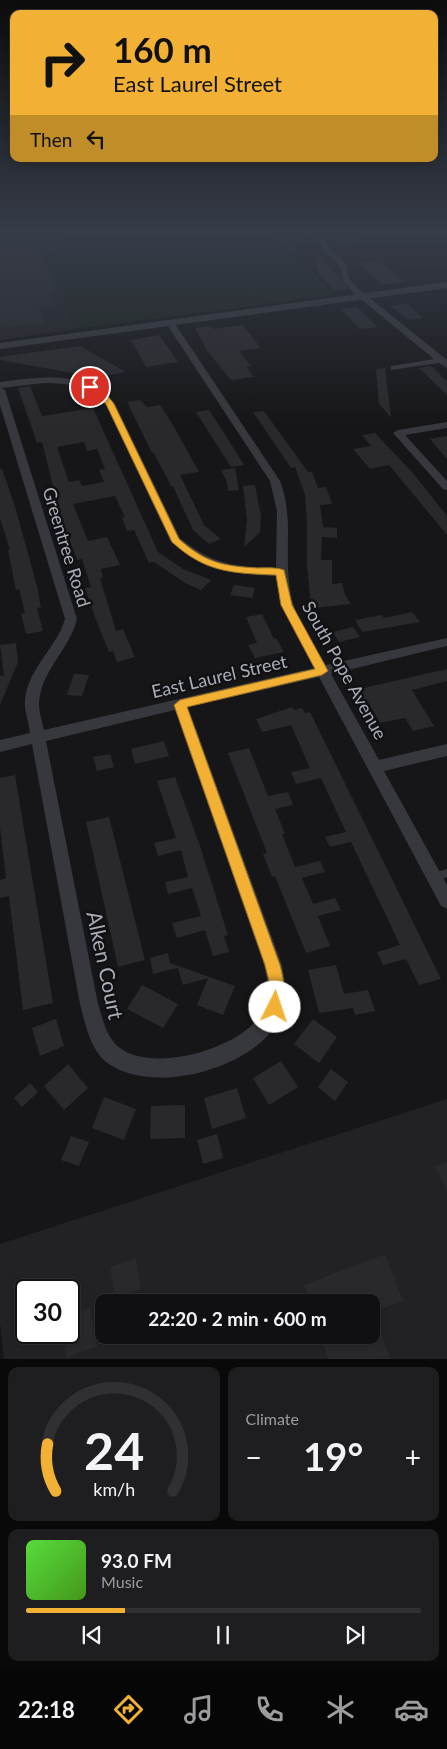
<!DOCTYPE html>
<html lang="en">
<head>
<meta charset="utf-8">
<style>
	:root { --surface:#101012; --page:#1e1e20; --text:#f1f3f6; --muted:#9c9d9f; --line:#303032; --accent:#f2b134 }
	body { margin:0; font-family:Lato,sans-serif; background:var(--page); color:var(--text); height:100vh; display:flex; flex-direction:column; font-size:19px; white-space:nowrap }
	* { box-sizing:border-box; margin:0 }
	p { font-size:16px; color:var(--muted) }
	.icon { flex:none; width:28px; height:28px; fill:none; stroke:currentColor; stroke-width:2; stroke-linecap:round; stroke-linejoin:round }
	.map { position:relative; height:1359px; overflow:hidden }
	.side { display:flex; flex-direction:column; gap:8px; padding:8px; background:#09090a; flex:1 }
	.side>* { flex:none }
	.banner { position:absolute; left:10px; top:10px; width:428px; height:152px; border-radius:10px; box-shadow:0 2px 8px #0003,0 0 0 1px var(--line); background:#f2b134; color:#111; overflow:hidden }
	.speed { position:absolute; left:15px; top:1279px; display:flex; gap:10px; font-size:25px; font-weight:700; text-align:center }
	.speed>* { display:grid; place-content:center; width:65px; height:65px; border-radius:50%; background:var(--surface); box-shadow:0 2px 8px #0003,0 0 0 1px var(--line); line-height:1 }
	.speed .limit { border:2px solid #111; border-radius:8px; background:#fff; color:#111 }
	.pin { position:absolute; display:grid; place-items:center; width:42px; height:42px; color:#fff; margin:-21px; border:2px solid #fff; border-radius:50%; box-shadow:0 1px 5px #0007 }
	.me { position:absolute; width:55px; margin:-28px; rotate:4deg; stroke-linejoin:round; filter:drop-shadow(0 0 4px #0008) }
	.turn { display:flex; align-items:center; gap:18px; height:105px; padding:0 20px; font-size:22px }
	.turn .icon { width:65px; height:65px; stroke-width:2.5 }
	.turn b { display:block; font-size:35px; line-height:42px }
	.then { display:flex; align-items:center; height:48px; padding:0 20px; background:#0003; gap:10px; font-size:19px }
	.big { font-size:38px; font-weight:700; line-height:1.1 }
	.side .widget { flex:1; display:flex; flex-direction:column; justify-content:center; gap:8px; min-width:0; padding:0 18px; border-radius:10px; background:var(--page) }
	.side .dial { align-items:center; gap:0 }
	.dial svg { height:130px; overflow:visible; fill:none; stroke:var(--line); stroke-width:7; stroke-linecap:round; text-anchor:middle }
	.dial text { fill:var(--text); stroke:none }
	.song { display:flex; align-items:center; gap:15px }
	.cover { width:60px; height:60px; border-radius:8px; background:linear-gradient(135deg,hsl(110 70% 55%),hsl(100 70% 35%)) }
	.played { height:5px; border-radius:2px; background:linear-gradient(90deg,var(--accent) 25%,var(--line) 25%) }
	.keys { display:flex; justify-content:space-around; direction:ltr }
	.heat { display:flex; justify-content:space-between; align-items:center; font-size:28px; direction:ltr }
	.side .tiles { flex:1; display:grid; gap:8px; grid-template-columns:1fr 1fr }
	.widget:last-child { grid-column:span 2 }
	.trip { position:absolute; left:95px; top:1294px; width:285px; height:50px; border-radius:10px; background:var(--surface); box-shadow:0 2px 8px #0003,0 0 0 1px var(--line); font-weight:700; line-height:50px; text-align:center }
	.menu { display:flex; height:80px; justify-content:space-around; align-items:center; background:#060607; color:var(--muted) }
	.menu .icon { width:35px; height:35px }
	.menu .current { color:var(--accent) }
	.menu b { font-size:22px; color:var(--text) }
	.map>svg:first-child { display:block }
	.built { fill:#222225; fill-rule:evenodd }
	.green { fill:#1c231d }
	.building { fill:#29292c; fill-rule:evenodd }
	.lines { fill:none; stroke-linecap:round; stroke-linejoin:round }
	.service-far1 { stroke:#37383d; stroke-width:4 }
	.service { stroke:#37383d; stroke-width:8 }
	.minor { fill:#37383d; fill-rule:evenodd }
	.tertiary { fill:#37383d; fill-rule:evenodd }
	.route { fill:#f2b134; stroke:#9d7322 }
	.labels { text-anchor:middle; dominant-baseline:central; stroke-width:5; stroke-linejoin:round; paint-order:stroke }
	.street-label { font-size:18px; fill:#a8adb8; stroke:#111113 }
	.near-street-label { font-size:21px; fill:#a8adb8; stroke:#111113 }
</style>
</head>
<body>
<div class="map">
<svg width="447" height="1359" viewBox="0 0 447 1359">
	<rect width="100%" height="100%" fill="#161618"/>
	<path class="built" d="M0 232H52L62 251 42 253 76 329 0 340Z
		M447 1099V1359H4L0 1322V1244ZM26 1290H69V1332H26ZM104 1302H371V1335H104Z"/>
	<path class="green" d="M60 232H271L336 295 76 329 42 253 62 251 55 239 62 238Z"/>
	<path class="building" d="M36 232 41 243 36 244 56 291 49 292 55 306 38 308 44 323 0 328V235Z
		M324 232H367L349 243 337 244Z
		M278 238H300L292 252Z
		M313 250 341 279 348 289 334 291 319 275Z
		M379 261 405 282 382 285 358 263Z
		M406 303 423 318 409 320 390 306Z
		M357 307 364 314 378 327 360 329 341 309Z
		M243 325 261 348 239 351 251 366 246 367 254 377 231 380 208 352 195 328 211 326 213 329Z
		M159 335 178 362 146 367 131 340Z
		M80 346 126 372 100 377 93 373 89 376 0 360V357Z
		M431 366 447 381V395L419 368Z
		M385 368 391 417 379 404 376 369Z
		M30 386 42 416 93 408 158 552 183 569 211 580 201 590 185 583 154 562 149 563 134 530 127 531 122 518 125 517 115 496 73 504 88 541 107 537 120 565 101 569 103 577 100 578 116 631 123 629 135 657 117 662 113 651 109 652 98 625 85 588 91 587 82 559 77 560 59 510 42 442 37 443 18 388ZM84 442 87 451 97 449 105 469 99 470 104 482 82 486 79 480 69 482 57 447Z
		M140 400 147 407 160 405 173 425 199 472 180 475 204 525 221 539 209 544 193 530 173 486H171L154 453H152L127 402Z
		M209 410 226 436 244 465 231 467 196 412Z
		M264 411 308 472H312L318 488 326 487 332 504 320 505 323 527 337 528V538L322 537 321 560H332V584L342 583 345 595 351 604 314 608 310 597 307 565V523L305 495 295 467 291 468 253 412Z
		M375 433 412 472 447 516V535L389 465 370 469 353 449 371 446 362 435Z
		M447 436V459L430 439Z
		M235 468 239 490 228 491 227 482 221 470Z
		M0 469H2L16 510 37 586 41 607 37 608 43 631 26 634 21 614 25 613 19 589 16 590 8 550H10L0 518Z
		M255 485 261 516 260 532 244 547 247 520 243 486Z
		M234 585 255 588 252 598 230 595Z
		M412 612 420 622 362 632 355 620 382 615 384 618Z
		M262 614 274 639 276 638 284 652 255 658 248 645 257 643 246 617Z
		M353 627 360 637 339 642 333 632Z
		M16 643 18 662 0 705V675L4 676 0 645Z
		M447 669V681L412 690 434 726 413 731 405 718 380 723 368 702 362 703 355 690Z
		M74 674 89 675 82 696 67 695Z
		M292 707 294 710 302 708 305 713 310 712 441 979 419 985 406 959 383 965 377 952 400 945 351 842 330 847 325 837 346 832 321 778 296 784 291 772 310 768 291 725 262 732 256 719Z
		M164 741 169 756 135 764 131 749Z
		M249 748 268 796 288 792 293 805 275 809 285 834H282L295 867 320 861 325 872 302 878 313 904 335 898 341 910 318 916 330 946 306 953 275 876 272 877 263 854 267 853 228 753Z
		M110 754 114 767 97 771 93 757Z
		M15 775 53 1003 23 1010 9 896 0 898V880L6 878 0 828V778Z
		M175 777 200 846 228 935 224 936 229 952 213 956 205 930 177 938 172 923 201 916 192 888 168 894 165 882 188 877 181 850 158 856 154 843 176 838 157 781Z
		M109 817 145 960 118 967 86 822Z
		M168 953 170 963 235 986 223 1015 197 1005 208 978 183 985 178 968 153 974 150 958Z
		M336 965 344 994 368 990 375 1011 355 1015 353 1008 319 1013 308 970Z
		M142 985 178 1004 163 1028 127 1009Z
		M56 1019 64 1046 40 1056 32 1028Z
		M313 1019 337 1037 319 1063 294 1044Z
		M281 1061 298 1087 269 1105 253 1078Z
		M68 1064 88 1088 64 1110 44 1086Z
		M331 1069 348 1082 335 1101 318 1087Z
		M30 1083 38 1092 22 1107 14 1098Z
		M237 1088 246 1118 212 1129 204 1098Z
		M104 1097 136 1109 124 1140 92 1128Z
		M185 1105V1138L150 1139 151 1106Z
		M217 1134 223 1158 203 1164 197 1140Z
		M71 1136 89 1142 79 1166 61 1160Z
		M447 1162V1192L435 1166Z
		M385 1254 403 1301 374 1312 390 1359H328L320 1335H371V1302H310L304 1285Z
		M136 1258 141 1289 115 1298 110 1267Z
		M90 1308 97 1346 66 1358 62 1332H69V1315Z"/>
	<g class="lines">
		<path class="service-far1" d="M55 232 58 238"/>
		<path class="service" d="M434 877 447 873"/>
		<path class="minor" d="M315 232H322L320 235 327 245 346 264 350 280 361 291 447 360V368L439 363 391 370V366L434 359 356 295 343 281 340 266 322 248 314 235Z
			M167 321H173L280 481C294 517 284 552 290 589 293 616 313 642 326 665L447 638V646L331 674 379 760 447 744V756L384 771 447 885V909L441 906 319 677 188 707 282 965C286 985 288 1006 277 1024 248 1070 151 1096 106 1062 90 1049 85 1023 80 1004L32 744 0 752V740L30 733C29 725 26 715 25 707 23 672 56 650 65 619L0 405V382C39 377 87 369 115 404L180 538C213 565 236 567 276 568L277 511 270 481 166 323ZM44 383C69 383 88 386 106 405L171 542C206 571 233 574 276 576L281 605 314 668 44 730C42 722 39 712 39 703 42 668 69 651 77 619L5 390 1 388ZM175 710 264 965C267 978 271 998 264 1010 245 1048 154 1074 120 1048 106 1038 103 1019 98 1004L46 741Z
			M447 422V428L405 435 447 481V490L443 489 393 433 398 430Z"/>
		<path class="tertiary" d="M447 282V288L0 349V343Z"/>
	</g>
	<linearGradient id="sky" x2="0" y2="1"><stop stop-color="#0c0c0d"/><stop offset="0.55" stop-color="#363c48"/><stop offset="1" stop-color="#363c48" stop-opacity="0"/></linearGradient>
	<rect width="447" height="423" fill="url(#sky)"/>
	<path class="route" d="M87 386C98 385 108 395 114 404L179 539C205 562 222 566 257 568 266 568 275 567 284 570L292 605 328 671 322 675 187 707 280 965C284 980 287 998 281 1012L275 1014 269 1012 267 1007 269 981 265 965 174 705 180 700 315 669 281 605 276 575C232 573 206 573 172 542L106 404 87 389Z"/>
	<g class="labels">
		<g class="street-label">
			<text transform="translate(67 547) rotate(73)">Greentree Road</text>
			<text transform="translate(345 670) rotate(61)">South Pope Avenue</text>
			<text transform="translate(219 676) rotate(-13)">East Laurel Street</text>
		</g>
		<g class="near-street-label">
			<text transform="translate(106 965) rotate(78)">Alken Court</text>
		</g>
	</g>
</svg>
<div class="speed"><div class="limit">30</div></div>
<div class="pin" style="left:90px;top:387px;background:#d93025"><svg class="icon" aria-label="arrive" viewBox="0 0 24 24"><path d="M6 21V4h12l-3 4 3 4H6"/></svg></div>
<svg class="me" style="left:275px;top:1007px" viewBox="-20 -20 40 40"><circle r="19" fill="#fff"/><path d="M0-13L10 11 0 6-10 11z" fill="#f2b134"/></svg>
<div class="trip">22:20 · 2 min · 600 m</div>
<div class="banner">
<div class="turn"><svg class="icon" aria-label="right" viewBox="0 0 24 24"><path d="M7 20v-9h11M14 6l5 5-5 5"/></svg><div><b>160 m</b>East Laurel Street</div></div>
<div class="then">Then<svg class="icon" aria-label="left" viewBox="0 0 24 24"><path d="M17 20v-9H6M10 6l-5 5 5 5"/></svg></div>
</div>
</div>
<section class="side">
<div class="tiles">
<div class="widget dial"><svg viewBox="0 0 100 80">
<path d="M14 69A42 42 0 1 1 86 69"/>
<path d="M14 69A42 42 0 0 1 9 40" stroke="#f2b134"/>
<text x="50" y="56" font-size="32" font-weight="700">24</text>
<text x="50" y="72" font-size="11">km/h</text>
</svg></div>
<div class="widget"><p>Climate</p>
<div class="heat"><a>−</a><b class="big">19°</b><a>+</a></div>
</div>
<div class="widget">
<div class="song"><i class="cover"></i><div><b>93.0 FM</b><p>Music</p></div></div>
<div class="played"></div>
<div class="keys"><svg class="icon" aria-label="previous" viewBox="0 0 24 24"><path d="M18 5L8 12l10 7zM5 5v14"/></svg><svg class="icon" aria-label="pause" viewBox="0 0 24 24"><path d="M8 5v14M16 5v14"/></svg><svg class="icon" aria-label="next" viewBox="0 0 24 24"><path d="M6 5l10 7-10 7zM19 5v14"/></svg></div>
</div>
</div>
</section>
<nav class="menu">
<b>22:18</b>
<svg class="icon current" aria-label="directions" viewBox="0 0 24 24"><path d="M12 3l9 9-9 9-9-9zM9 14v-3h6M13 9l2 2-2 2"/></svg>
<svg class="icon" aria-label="music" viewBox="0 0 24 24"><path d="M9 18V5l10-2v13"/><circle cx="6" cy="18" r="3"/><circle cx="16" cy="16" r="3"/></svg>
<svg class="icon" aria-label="phone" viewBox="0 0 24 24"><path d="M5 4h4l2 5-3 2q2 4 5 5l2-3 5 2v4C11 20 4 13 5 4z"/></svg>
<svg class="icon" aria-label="climate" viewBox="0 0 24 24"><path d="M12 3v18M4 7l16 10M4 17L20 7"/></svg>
<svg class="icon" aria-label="car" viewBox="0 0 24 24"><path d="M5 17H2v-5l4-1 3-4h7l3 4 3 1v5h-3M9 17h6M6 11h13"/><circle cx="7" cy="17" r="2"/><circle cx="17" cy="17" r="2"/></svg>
</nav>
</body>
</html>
